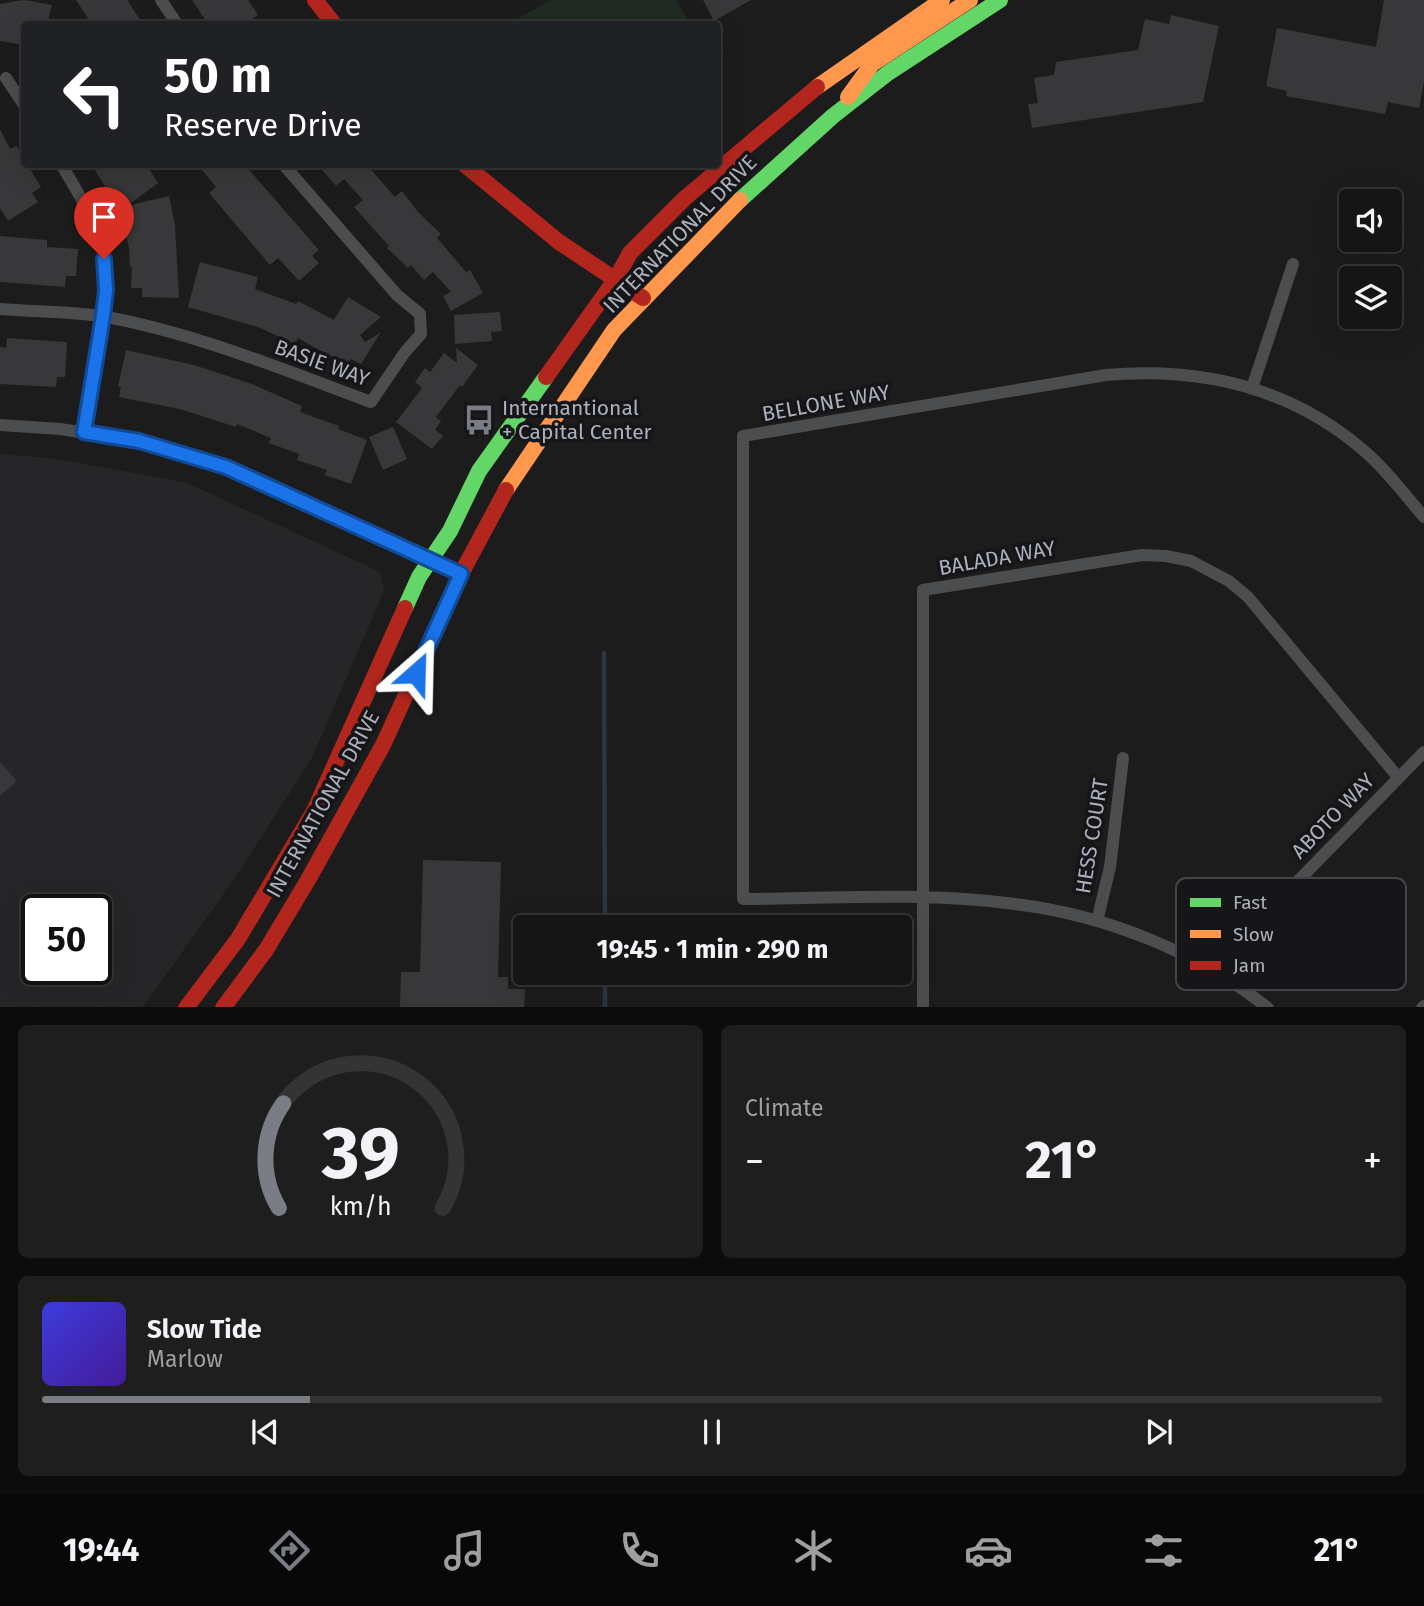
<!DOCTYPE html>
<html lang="en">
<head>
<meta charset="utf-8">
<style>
	:root { --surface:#151515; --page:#1e1e1e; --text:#f1f3f6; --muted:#9d9fa0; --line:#343434; --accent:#7a7d85 }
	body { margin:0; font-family:"Fira Sans",sans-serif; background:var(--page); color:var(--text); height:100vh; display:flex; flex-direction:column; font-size:26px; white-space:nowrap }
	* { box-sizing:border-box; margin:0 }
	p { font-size:23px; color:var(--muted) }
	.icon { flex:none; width:38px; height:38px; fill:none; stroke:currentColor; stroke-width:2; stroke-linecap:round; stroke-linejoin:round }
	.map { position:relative; height:1007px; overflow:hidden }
	.panel { display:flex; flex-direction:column; gap:18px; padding:18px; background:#0c0c0c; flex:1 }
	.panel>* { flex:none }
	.guide { position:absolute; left:21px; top:21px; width:700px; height:147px; border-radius:7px; box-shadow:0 7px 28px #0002,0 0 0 2px var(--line); background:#202124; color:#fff; overflow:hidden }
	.buttons { position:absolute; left:1339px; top:189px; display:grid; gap:14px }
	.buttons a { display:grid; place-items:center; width:63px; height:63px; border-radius:7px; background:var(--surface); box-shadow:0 7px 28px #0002,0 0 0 2px var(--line); font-size:35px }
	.speed { position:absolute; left:21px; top:894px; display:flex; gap:14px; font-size:35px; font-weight:700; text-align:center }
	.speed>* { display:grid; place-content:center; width:91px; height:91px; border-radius:50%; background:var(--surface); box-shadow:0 7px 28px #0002,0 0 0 2px var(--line); line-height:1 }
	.speed .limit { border:4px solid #111; border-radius:10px; background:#fff; color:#111 }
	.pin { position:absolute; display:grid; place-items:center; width:60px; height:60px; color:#fff; margin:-72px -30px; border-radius:50% 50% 50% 0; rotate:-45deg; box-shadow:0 0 7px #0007 }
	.pin .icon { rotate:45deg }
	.me { position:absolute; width:77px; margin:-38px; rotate:25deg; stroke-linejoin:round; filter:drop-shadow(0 0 5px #0008) }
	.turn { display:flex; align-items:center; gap:24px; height:147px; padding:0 28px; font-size:32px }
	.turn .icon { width:91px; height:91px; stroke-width:2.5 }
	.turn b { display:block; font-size:49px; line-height:60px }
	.big { font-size:52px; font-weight:700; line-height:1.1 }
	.panel .tile { flex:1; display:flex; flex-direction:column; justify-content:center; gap:10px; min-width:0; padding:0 24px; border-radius:10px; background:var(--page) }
	.panel .dial { align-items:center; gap:0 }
	.dial svg { height:182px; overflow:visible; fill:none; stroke:var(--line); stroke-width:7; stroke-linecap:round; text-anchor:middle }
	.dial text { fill:var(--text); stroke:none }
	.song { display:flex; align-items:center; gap:21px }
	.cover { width:84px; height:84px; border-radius:10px; background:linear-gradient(135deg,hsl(240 70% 55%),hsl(260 70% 35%)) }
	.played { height:7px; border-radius:4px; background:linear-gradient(90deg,var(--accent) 20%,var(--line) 20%) }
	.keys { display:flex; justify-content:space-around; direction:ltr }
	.heat { display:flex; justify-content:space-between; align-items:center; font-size:38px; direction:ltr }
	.panel .tiles { flex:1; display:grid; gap:18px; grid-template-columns:1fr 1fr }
	.tile:last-child { grid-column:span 2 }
	.trip { position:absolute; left:513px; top:915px; width:399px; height:70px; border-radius:7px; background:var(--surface); box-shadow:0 7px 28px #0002,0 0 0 2px var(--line); font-weight:700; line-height:70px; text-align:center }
	.dock { display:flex; height:112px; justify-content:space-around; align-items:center; background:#080808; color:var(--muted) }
	.dock .icon { width:49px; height:49px }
	.dock .current { color:var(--accent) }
	.dock b { font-size:32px; color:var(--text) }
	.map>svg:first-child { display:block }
	.built { fill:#262629; fill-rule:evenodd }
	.green { fill:#212a23 }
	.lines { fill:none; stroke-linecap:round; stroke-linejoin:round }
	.stream { stroke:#2d363f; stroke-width:4.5 }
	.building { fill:#38383a }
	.street { stroke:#4c4d4f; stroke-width:12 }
	.fast { stroke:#63d668; stroke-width:16 }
	.slow { stroke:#ff974d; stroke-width:16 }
	.jam { stroke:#b3261e; stroke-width:16 }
	.route-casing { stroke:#114b97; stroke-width:18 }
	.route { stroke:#1a73e8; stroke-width:12 }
	.labels { text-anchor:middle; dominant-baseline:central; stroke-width:7; stroke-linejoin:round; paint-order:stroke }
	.street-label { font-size:21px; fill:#adb1bd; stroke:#161619 }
	.poi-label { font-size:21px; fill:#adb1bd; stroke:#161619; text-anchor:start }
	.key { fill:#161619; stroke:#43444a; stroke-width:2 }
	.key-label { font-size:19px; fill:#adb1bd }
</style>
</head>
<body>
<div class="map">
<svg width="1424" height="1008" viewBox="0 0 1424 1008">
	<rect width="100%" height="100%" fill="#1c1c1c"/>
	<path class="built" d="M0 454 50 458 185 482 380 572 384 591 312 758 237 875 143 1007H0ZM37 910H96V970H37Z"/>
	<path class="green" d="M551 0H676L690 24H508Z"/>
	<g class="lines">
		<path class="stream" d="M604 653 605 928
			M605 973V1008"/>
	</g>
	<path class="building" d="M24 0 52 5 47 24H24V45L0 41V4Z
		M76 0H127L143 24H92Z
		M192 0H248L258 15 253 18 258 24H208Z
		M703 0H751L714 21Z
		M1384 0H1424V81L1419 108 1388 102 1385 114 1286 96 1287 91 1266 86 1277 28 1376 47Z
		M1171 15 1219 26 1203 102 1032 128 1028 104 1038 103 1034 78 1054 75 1056 62 1138 50 1145 19 1169 24Z
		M0 129 10 149 17 146 24 160V164H27L41 187 32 193 38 202 8 221 0 208Z
		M91 164H146L158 183 127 206 169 196 175 225 179 298 142 297V288H131L132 267H130L129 248 120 210Z
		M197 164H244L319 250 312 256 319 263 299 281 278 258 270 265 209 193 216 187Z
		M317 164H366L395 197 402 191 418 212 441 234 437 238 466 272 470 270 483 293 451 311 443 296 451 292 433 272 424 280 411 265 408 268 387 248 389 246 354 207 363 200 344 179 336 186Z
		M0 236 47 240V247L78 249 76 276H66L65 287 0 282Z
		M200 262 258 277 255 289 296 304 298 301 334 320 348 297 381 317 360 335 365 342 381 332 361 364 351 359 347 366 298 338 295 344 258 327 188 307Z
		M500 312 502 331 491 332 492 341 455 344 454 315Z
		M7 338 67 342 65 377H57L56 387 0 384V347L6 348Z
		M456 348 478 365 462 387 460 385 436 417 441 421 435 430 443 436 432 449 396 422 422 388 415 382 425 368 430 372 444 353 457 363Z
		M126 350 194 365 252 384 302 406 300 412 339 426 338 429 367 440 351 484 325 475 327 470 297 460 299 454 269 443 271 438 237 424 236 427 180 409 119 397 121 387 118 386Z
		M393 427 407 459 383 470 369 437Z
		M0 762 17 781 0 796Z
		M423 860 501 862 498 977H508V989H525L524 1007H400L401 972H420Z"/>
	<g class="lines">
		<path class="street" d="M161 0 177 24
			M6 78 24 105
			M61 164C78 193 98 223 104 257 112 308 92 381 84 432
			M0 309C35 312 72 311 107 317 198 334 284 370 371 402L405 352 421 334 420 314 397 295 283 164
			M1252 388 1293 264
			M0 425 60 429 139 441 183 453 265 483 461 574
			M1097 921 1110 867 1123 758
			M1220 975 1237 948 1254 926 1424 752
			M923 1008V590L1142 555 1166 556 1191 561 1229 581 1248 597 1398 777
			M1268 1008C1196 951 1105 915 1015 904 925 892 833 898 743 899V436L1106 375C1200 367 1289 387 1362 449 1386 469 1404 494 1424 517
			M1422 1008 1424 1006"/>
		<path class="fast" d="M740 200 833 116 888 73 1000 0
			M405 608 419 577 450 531 479 471 546 377"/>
		<path class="slow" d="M817 87 942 0
			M848 97 872 64 970 0
			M506 490 614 330 740 200"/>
		<path class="jam" d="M315 0 334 24
			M464 164 559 242 643 298
			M546 377 615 280 630 253 685 198 817 87
			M186 1008 238 939 314 811 405 608
			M223 1008 266 950 308 880 383 745 461 574 506 490"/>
	</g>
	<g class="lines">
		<g class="route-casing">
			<path id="route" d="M104 259 106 290 103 316 84 432 139 441 226 467 461 574 416 673"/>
		</g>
		<use href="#route" class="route"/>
	</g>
	<defs>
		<g id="bus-bare" transform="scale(2.415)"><path d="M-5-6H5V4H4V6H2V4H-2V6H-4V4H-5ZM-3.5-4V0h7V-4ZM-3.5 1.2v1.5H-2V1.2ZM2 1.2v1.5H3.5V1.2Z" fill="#7a7d85" stroke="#161619" stroke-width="2.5" paint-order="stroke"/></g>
	</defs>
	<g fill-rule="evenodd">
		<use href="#bus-bare" x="479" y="420"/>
	</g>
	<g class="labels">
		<g class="street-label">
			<text transform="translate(680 234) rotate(-46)">INTERNATIONAL DRIVE</text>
			<text transform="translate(322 363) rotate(20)">BASIE WAY</text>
			<text transform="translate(826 403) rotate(-10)">BELLONE WAY</text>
			<text transform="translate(997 558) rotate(-10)">BALADA WAY</text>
			<text transform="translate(323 804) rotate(-61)">INTERNATIONAL DRIVE</text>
			<text transform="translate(1333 816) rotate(-46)">ABOTO WAY</text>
			<text transform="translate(1092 836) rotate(-81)">HESS COURT</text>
		</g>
		<g class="poi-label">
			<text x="502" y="408">Internantional<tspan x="502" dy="24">+ Capital Center</tspan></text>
		</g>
	</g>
	<rect x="1176" y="878" width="230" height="112" rx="10" class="key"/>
	<rect x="1190" y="898" width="31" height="9" fill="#63d668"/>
	<rect x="1190" y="930" width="31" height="8" fill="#ff974d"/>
	<rect x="1190" y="961" width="31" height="9" fill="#b3261e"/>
	<g class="key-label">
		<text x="1233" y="909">Fast</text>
		<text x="1233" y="941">Slow</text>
		<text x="1233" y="972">Jam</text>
	</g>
</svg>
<div class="buttons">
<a><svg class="icon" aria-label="sound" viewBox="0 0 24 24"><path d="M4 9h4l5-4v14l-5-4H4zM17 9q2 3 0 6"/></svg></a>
<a><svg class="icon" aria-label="layers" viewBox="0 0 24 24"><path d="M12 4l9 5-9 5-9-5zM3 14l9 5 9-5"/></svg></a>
</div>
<div class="speed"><div class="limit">50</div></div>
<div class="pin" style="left:104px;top:259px;background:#d93025"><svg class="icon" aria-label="arrive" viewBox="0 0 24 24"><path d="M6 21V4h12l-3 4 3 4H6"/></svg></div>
<svg class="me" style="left:416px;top:673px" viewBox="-20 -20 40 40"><path d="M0-17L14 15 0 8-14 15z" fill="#1a73e8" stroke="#fff" stroke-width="4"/></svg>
<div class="trip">19:45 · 1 min · 290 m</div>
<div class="guide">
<div class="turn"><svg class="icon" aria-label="left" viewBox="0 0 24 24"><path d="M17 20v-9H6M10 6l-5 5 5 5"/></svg><div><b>50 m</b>Reserve Drive</div></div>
</div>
</div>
<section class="panel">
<div class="tiles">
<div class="tile dial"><svg viewBox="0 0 100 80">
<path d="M14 69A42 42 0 1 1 86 69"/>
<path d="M14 69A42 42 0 0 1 16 23" stroke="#7a7d85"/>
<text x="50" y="56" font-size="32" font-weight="700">39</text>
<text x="50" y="72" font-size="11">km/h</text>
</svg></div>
<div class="tile"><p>Climate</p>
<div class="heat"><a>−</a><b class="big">21°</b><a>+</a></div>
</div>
<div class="tile">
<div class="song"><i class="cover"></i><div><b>Slow Tide</b><p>Marlow</p></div></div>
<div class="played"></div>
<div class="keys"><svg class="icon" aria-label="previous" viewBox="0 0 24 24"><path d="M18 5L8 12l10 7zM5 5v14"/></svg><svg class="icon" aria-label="pause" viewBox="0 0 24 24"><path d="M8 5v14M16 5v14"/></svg><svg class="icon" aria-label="next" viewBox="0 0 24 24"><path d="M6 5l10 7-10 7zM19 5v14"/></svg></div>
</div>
</div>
</section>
<nav class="dock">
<b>19:44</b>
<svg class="icon current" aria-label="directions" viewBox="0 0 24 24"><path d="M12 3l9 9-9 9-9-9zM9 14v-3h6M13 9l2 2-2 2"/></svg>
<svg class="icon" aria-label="music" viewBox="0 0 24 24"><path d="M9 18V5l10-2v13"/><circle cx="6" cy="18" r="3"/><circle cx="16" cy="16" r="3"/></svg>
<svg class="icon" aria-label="phone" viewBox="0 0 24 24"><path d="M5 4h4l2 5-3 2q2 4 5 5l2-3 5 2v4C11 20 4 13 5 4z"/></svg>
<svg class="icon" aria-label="climate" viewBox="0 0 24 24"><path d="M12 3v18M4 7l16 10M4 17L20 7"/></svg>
<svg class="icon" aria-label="car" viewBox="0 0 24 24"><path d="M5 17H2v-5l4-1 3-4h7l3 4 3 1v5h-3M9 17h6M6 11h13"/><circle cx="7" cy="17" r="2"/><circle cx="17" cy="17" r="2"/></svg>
<svg class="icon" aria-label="filters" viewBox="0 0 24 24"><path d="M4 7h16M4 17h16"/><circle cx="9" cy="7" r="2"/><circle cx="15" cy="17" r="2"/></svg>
<b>21°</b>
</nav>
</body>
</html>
